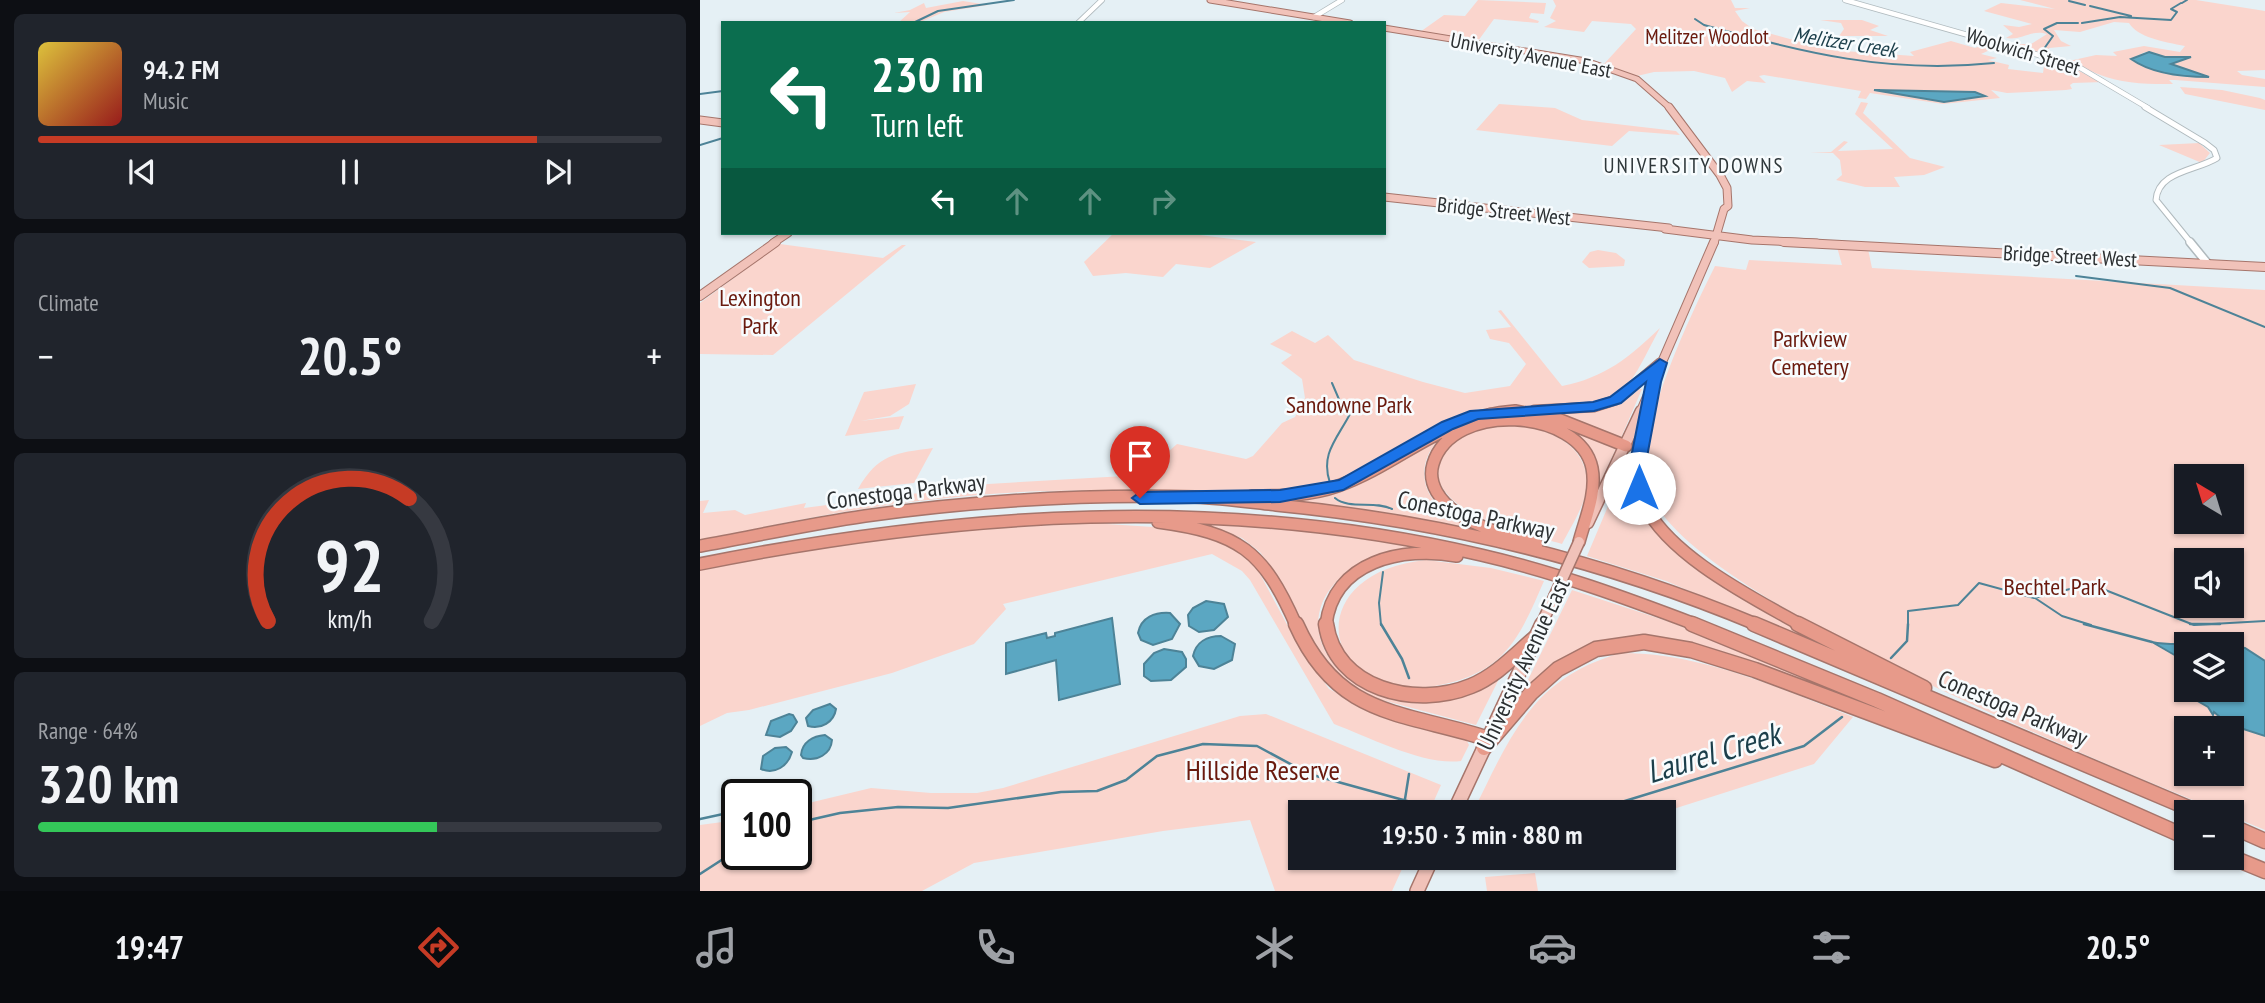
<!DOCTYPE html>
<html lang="en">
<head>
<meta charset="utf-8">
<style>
	:root { --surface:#171b24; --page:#20242c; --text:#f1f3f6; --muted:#9ea1a6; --line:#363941; --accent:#c63b25 }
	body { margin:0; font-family:"PT Sans Narrow",sans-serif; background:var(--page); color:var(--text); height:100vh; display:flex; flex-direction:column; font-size:26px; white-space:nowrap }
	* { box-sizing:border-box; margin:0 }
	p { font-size:23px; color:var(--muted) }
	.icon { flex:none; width:38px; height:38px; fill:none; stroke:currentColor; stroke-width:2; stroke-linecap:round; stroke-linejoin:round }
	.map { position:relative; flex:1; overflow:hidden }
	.details { display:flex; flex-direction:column; gap:14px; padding:14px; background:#0d0f14; width:700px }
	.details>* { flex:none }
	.banner { position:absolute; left:21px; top:21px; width:665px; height:214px; border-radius:0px; box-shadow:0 2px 5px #0004; background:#0b6e4f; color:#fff; overflow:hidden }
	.needle { width:46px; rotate:322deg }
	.buttons { position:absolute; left:1474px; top:464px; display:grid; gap:14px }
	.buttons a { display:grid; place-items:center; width:70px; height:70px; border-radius:0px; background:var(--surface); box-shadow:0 2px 5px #0004; font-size:35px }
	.speed { position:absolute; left:21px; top:779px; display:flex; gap:14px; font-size:35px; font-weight:700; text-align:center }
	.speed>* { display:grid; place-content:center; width:91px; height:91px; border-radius:50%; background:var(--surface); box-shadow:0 2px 5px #0004; line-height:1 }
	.speed .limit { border:4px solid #111; border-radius:10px; background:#fff; color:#111 }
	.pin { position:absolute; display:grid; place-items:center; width:60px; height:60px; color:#fff; margin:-72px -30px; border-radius:50% 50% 50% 0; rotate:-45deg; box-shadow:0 0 7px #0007 }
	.pin .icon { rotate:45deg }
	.me { position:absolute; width:77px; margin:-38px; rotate:0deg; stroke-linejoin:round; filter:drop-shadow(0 0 5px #0008) }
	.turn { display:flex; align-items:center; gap:24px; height:147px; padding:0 35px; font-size:32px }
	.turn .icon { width:91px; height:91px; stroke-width:2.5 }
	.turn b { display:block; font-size:49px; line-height:60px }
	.lanes { display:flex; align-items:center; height:66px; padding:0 35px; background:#0003; justify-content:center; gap:35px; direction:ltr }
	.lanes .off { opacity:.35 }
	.big { font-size:52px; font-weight:600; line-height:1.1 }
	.details .tile { flex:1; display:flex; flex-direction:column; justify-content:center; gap:10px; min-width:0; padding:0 24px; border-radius:10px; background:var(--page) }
	.details .dial { align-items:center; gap:0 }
	.dial svg { height:182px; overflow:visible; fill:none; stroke:var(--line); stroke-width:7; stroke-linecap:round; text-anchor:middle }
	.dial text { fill:var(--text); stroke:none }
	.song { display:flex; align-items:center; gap:21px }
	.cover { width:84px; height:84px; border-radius:10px; background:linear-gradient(135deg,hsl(50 70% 55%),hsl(0 70% 35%)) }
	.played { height:7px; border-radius:4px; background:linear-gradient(90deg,var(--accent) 80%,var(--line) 80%) }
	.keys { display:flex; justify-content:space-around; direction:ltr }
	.heat { display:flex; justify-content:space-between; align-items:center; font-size:38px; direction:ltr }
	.charge { height:10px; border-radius:5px; background:linear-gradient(90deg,#34c759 64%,var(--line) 0) }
	.trip { position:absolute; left:588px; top:800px; width:388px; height:70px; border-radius:0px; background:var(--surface); box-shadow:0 2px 5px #0004; font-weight:600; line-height:70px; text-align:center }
	.menu { display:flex; height:112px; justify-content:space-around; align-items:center; background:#090b0e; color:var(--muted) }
	.menu .icon { width:49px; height:49px }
	.menu .current { color:var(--accent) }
	.menu b { font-size:32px; color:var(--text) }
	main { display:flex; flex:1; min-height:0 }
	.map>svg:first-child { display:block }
	.green { fill:#fad5cd; fill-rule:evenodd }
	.water { fill:#5ba7c2; stroke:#4d8397; stroke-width:2 }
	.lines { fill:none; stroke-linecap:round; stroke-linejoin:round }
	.stream-far1 { stroke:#4d8397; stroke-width:2 }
	.stream { stroke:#4d8397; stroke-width:2.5 }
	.minor-far2-casing { stroke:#b0babe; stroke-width:6 }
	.minor-far1-casing { stroke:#b0babe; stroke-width:7 }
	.minor-casing { stroke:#b0babe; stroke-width:10 }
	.major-far4-casing { stroke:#a6756b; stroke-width:7 }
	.major-far3-casing { stroke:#a6756b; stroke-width:9 }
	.major-far2-casing { stroke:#a6756b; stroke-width:10 }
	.major-far1-casing { stroke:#a6756b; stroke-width:13 }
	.major-casing { stroke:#a6756b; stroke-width:16 }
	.highway-far2-casing { stroke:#a6756b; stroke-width:11 }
	.highway-far1-casing { stroke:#a6756b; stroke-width:14 }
	.highway-casing { stroke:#a6756b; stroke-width:17 }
	.minor-far2 { stroke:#fff; stroke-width:4.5 }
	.minor-far1 { stroke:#fff; stroke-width:5 }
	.minor { stroke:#fff; stroke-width:7 }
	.major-far4 { stroke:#f1c2b9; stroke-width:5 }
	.major-far3 { stroke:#f1c2b9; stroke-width:7 }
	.major-far2 { stroke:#f1c2b9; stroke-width:8 }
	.major-far1 { stroke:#f1c2b9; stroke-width:10 }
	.major { stroke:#f1c2b9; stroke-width:13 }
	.highway-far2 { stroke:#e79a8a; stroke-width:9 }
	.highway-far1 { stroke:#e79a8a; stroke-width:11 }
	.highway { stroke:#e79a8a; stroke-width:14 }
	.major-bridge-casing { stroke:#a6756b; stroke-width:13; stroke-linecap:butt }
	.major-bridge { stroke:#f1c2b9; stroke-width:10 }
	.route { fill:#1a73e8; stroke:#114b97; stroke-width:2 }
	.labels { text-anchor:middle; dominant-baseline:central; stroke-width:5; stroke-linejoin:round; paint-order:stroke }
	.far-park-label { font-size:21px; fill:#6a1a0e; stroke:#f8fcfe }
	.far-water-label { font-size:21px; font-style:italic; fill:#1c3f4b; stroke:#f8fcfe }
	.far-street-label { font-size:21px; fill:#2c3032; stroke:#f8fcfe }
	.far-neighbourhood-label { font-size:21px; letter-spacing:2px; fill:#2f383b; stroke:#f8fcfe }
	.park-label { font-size:24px; fill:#6a1a0e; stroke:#f8fcfe }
	.street-label { font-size:24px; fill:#2c3032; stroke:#f8fcfe }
	.near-park-label { font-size:28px; fill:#6a1a0e; stroke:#f8fcfe }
	.near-water-label { font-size:32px; font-style:italic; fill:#1c3f4b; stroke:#f8fcfe }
</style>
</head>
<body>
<main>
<section class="details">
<div class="tile">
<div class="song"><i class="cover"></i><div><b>94.2 FM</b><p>Music</p></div></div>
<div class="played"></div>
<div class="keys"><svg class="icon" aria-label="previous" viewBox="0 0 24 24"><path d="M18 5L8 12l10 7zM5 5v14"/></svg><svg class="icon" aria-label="pause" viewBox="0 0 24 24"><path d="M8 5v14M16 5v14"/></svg><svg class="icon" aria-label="next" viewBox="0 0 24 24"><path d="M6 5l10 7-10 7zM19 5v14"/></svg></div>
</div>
<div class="tile"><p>Climate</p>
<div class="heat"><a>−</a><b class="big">20.5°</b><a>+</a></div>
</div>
<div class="tile dial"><svg viewBox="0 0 100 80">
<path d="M14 69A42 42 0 1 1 86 69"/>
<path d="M14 69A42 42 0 0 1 76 15" stroke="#c63b25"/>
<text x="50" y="56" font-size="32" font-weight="700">92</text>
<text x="50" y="72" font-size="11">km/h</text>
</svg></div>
<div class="tile"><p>Range · 64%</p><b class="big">320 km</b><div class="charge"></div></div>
</section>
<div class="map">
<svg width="1565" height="891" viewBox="0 0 1565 891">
	<rect width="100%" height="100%" fill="#e5f0f5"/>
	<path class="green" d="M778 0 846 3 844 14 831 13 829 18 839 21 838 23 794 19 778 41 720 32 744 15 765 16Z
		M853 0H1031L1035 8H1050L1035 11 1042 21 1053 29 1130 50 1214 56 1210 52 1251 41 1275 48 1290 42 1301 45 1281 54 1297 58 1288 60 1309 65 1308 69 1343 73 1344 66 1357 61 1403 82 1373 83 1370 85 1372 89 1366 90 1307 93 1291 90 1300 98 1243 104 1170 93 1166 99 1158 98 1161 91 1064 75 1059 76 1066 83 1047 81 1032 92 1025 78 994 71 954 72 937 76 904 64 936 29 931 24 892 21 884 32 844 27 856 21 850 18 856 6Z
		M1320 0H1496L1565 11V70L1537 71 1542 75 1565 79V87L1475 80H1469L1473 84C1451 84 1427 84 1406 77 1393 73 1382 66 1369 61L1396 55 1417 56 1413 52 1444 46 1480 52 1485 46C1464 42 1437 37 1429 23L1414 22 1380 32 1354 30 1361 41 1371 46 1349 48 1347 55 1310 44H1331L1347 34C1331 29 1321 41 1306 38L1313 34 1303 25 1319 27 1332 24 1284 11 1301 3 1355 9ZM1445 52 1465 57 1490 56 1471 64 1508 77C1485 79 1450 73 1431 59Z
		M263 1 288 5 244 12 218 23H198L210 12 194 13 210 10 224 3 226 8Z
		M1120 20H1162L1179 26 1170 30 1188 36H1139L1144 29 1141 23Z
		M1480 87 1522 90 1560 98 1565 100V110L1485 94Z
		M1161 102 1168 103 1163 113 1210 158 1245 167 1224 175 1194 177 1200 187H1165L1136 180 1142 175 1140 160 1133 153H1110L1131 152 1144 141 1148 142 1138 151 1193 149 1155 114Z
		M799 104 855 108 882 120 976 131 980 135 929 131 912 146 776 130Z
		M1499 143 1510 153 1502 163 1459 145Z
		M414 233H483L556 242 510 268 476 264 463 277 426 273 393 276 384 262Z
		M80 244 183 258 202 245H206L73 355 0 354V303Z
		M1137 247 1168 249 1172 268 1565 290V830L1531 816V812H1522C1409 765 993 599 951 495 928 442 990 317 1015 266L1046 270 1049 260 1142 265ZM1486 476H1531V522H1486ZM1486 560H1531V606H1486ZM1486 644H1531V690H1486ZM1486 728H1531V774H1486Z
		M898 250 916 253 925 260 924 266 889 268 882 262 890 252Z
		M801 310 862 386C906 377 928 358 960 328 950 346 941 367 929 383 904 417 811 400 771 411 715 427 672 476 614 486 577 493 536 490 498 490 447 490 396 490 345 491 230 495 112 514 0 542V501L9 500 3 513 35 510 45 515 106 503 104 508 288 484 442 475 477 444 546 459 553 456 582 423 595 417 605 398 602 379 581 363 592 355 570 344 592 331 615 343 628 335 654 360 723 382 765 393 810 386 826 364 809 343 790 339 786 330 811 327 798 311Z
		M216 384 209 404 190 416 160 421 204 416 199 429 145 436 164 392Z
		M938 389H942L920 440 845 413 920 402Z
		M838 416 917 446 900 483 892 458 832 419C814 421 765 423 751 431 724 445 714 481 737 504 750 515 765 522 780 529L778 531 688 513 581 501 633 491 746 429Z
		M798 424C834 425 882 435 887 479 889 500 871 526 862 544 826 534 736 515 737 468 738 438 776 431 798 424Z
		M933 447 937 448 932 480 983 551 1147 654 1145 657 966 581 887 556Z
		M233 448 214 483 158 489C178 454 195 453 233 448Z
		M501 521 578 527 715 546C709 550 698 550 690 552 669 556 650 566 635 583 589 634 646 698 704 699 723 699 780 679 802 673L776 725 663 695 639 682 603 631 573 570 560 552 542 538 500 524Z
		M392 523 483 529 530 543 553 561 598 645 629 689 667 708 766 739 769 745 761 761C724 766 669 737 634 724L550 580 542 571 512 554 303 604 306 609 274 644 192 673 49 710 27 713 0 726V569L165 539 278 529Z
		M726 560 791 568 844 581C832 608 821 638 798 659 781 674 758 682 735 686 620 703 597 573 726 560Z
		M872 590 970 622 1156 696 1152 700 1055 666 914 641 821 694Z
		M921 653C1003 653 1078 688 1153 717L1114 764 964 812H773C811 735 832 678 921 653Z
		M566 714 741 785 729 812H600V858H707L692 891H575L550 820 463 831 274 863 222 891H0V825L37 820V854H96V806L171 788 231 793H277L303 788 540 716Z
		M835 873 838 891H787L785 877Z"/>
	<path class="water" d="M1449 52 1465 57H1491L1471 64 1509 77C1483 77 1452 74 1431 59Z
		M1174 90 1275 92 1285 96 1244 102Z
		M506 601 524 604 528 617 514 630 499 632 489 626 488 615 493 608Z
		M470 613 480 624 472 639 453 645 441 640 438 633C441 617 455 612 470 613Z
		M412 618 420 684 359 700 356 660 306 674V643L346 633 347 638 355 636V633Z
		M521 636 535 644 532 660 514 669 499 666 493 656C496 642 507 636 521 636Z
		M1452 642C1470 646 1488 643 1507 644H1486V690H1531V646L1545 648 1565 661V736L1528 724 1514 712 1513 715 1508 707 1489 696 1478 677 1477 674H1480L1478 657Z
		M464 649 482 652 486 659V667L471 680 451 681 444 676V664L454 653Z
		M130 704 136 709C134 722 121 730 108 726L106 718 113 710Z
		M89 714 93 715 97 722 91 731 80 737 66 735 71 721Z
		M125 735 132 740C131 754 117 762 103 758L101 755C102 742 113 736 125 735Z
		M86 747 92 752C88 766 75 775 61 769L63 756 75 748Z"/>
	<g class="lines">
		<path class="stream-far1" d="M1369 1 1385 5
			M1482 3 1487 0
			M1390 6 1431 16
			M995 19 1004 25C1106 53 1187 74 1294 63
			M213 23 238 11 314 0
			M1382 23 1420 17 1471 20 1477 12 1471 9 1481 3
			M1341 53 1353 36 1344 29 1357 23H1378
			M1327 57 1331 56
			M0 94 23 91
			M0 145 23 138
			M1376 276 1470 288 1565 327
			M630 483C620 454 637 439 650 414L641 404 632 383
			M635 498C649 510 675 500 692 509
			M1335 598 1362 616 1391 625
			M681 625 679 603 683 572
			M1208 625V611L1258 605 1279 583 1334 598 1390 584 1494 625 1565 621"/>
		<path class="stream" d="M681 624 702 659 709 678
			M1384 624 1452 642
			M1490 624H1520
			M1191 658 1207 641 1208 624
			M705 799 709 774
			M889 812 1104 746 1142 717
			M0 819 37 811
			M96 823 140 813 198 807 248 808 361 792 397 791 426 780 457 756 503 744 557 746 609 774 736 809
			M0 874 37 850"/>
		<g class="minor-far2-casing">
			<path id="minor-far2" d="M1145 0 1377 66 1448 108
				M614 17 642 0
				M378 23 402 0"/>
		</g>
		<g class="minor-far1-casing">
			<path id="minor-far1" d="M1445 107 1505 143 1514 150 1517 158C1496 171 1458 171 1456 200L1491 243"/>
		</g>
		<g class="minor-casing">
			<path id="minor" d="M1490 242 1508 264"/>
		</g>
		<g class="major-far4-casing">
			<path id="major-far4" d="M510 0 650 23
				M684 28 886 61 937 79 970 108"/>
		</g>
		<g class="major-far3-casing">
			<path id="major-far3" d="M969 107 1020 175 1027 188 1028 206 1024 209 1014 243
				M0 120 23 123
				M684 197 969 228
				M965 229 1052 240 1117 243
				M73 243 88 233"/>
		</g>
		<g class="major-far2-casing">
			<path id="major-far2" d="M1084 242 1565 267
				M0 296 76 242
				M940 413 1014 242"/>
		</g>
		<g class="major-far1-casing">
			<path id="major-far1" d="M888 523 941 411
				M841 625 854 597"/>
		</g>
		<g class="major-casing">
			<path id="major" d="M754 812 842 624
				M717 891 732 858"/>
		</g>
		<g class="highway-far2-casing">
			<path id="highway-far2" d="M834 410 894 407 916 400 960 363
				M790 413H832
				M946 413 954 381"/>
		</g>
		<g class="highway-far1-casing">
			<path id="highway-far1" d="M815 411 858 419 926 446
				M947 411C940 439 931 473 943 501 965 554 1053 598 1101 625
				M552 496C581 496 610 496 638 486 702 463 741 416 815 411
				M458 522C539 533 563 550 596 625
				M837 544C810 536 781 529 757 513 741 502 727 484 733 464 752 400 880 409 892 468 897 493 885 519 879 542
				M0 546C55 536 110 524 165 516 273 501 386 494 495 497 522 498 549 502 576 505 741 521 905 561 1058 625
				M0 564C258 512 522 494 781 555 855 572 926 598 997 625
				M626 625C633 561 703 546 757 556"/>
		</g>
		<g class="highway-casing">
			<path id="highway" d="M596 624C638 718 702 711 789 739
				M626 624C635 689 715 709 771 686 796 676 815 655 835 638
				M992 624 1177 700 1486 837
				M1054 624 1498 812
				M1098 624 1224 688
				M784 748 831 693 858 669 896 649 944 642 991 650 1055 670 1295 760
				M1531 826 1565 841
				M1531 857 1565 871"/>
		</g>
		<use href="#minor-far2" class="minor-far2"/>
		<use href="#minor-far1" class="minor-far1"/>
		<use href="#minor" class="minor"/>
		<use href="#major-far4" class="major-far4"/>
		<use href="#major-far3" class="major-far3"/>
		<use href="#major-far2" class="major-far2"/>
		<use href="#major-far1" class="major-far1"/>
		<use href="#major" class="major"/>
		<use href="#highway-far2" class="highway-far2"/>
		<use href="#highway-far1" class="highway-far1"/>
		<use href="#highway" class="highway"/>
		<g class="major-bridge-casing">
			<path id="major-bridge" d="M854 597 879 542"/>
		</g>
		<use href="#major-bridge" class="major-bridge"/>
	</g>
	<path class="route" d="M960 359 967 363 961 382 944 473 948 488 939 494 931 488 928 473 946 382 921 403 894 411 778 419 753 429 643 490 580 502 440 504 432 498 440 492 580 490 639 480 742 422 770 411 893 402 910 397Z"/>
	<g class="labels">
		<g class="far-park-label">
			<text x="1007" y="36">Melitzer Woodlot</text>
		</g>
		<g class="far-water-label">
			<text transform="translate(1145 42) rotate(9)">Melitzer Creek</text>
		</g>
		<g class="far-street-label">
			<text transform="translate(1323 51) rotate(17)">Woolwich Street</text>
			<text transform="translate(831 55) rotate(11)">University Avenue East</text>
			<text transform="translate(804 211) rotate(6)">Bridge Street West</text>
			<text transform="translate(1370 256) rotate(3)">Bridge Street West</text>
		</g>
		<g class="far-neighbourhood-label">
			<text x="994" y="165">UNIVERSITY DOWNS</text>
		</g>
		<g class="park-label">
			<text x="60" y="297">Lexington<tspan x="60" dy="28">Park</tspan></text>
			<text x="1110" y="338">Parkview<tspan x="1110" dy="28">Cemetery</tspan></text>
			<text x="649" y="404">Sandowne Park</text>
			<text x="1355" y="586">Bechtel Park</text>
		</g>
		<g class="street-label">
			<text transform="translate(206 491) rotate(-7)">Conestoga Parkway</text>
			<text transform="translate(776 515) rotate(12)">Conestoga Parkway</text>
			<text transform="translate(823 664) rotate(-65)">University Avenue East</text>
			<text transform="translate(1313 708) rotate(23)">Conestoga Parkway</text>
		</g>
		<g class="near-park-label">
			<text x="563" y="769">Hillside Reserve</text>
		</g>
		<g class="near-water-label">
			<text transform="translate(1013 752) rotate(-17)">Laurel Creek</text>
		</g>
	</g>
</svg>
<div class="buttons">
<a><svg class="needle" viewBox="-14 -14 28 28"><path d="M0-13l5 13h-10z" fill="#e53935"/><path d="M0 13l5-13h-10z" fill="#9ea1a6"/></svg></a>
<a><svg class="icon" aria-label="sound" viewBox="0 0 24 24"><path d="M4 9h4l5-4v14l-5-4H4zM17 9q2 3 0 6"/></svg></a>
<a><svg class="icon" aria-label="layers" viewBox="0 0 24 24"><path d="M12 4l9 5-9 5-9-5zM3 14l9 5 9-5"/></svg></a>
<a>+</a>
<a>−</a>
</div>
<div class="speed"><div class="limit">100</div></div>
<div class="pin" style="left:440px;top:498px;background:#d93025"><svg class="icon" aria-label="arrive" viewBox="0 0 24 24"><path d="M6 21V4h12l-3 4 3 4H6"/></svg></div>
<svg class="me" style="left:939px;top:488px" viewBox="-20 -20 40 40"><circle r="19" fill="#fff"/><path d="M0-13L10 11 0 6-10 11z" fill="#1a73e8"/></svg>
<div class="trip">19:50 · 3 min · 880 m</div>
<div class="banner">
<div class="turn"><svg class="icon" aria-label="left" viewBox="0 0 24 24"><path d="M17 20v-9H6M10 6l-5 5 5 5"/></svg><div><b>230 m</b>Turn left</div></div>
<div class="lanes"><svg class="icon" aria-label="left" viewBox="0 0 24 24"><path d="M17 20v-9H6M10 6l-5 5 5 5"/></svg><svg class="icon off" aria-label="ahead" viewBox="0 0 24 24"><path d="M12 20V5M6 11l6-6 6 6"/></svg><svg class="icon off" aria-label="ahead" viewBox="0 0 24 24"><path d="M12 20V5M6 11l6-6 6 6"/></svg><svg class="icon off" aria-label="right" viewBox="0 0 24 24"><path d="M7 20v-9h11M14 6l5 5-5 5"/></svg></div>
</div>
</div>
</main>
<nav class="menu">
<b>19:47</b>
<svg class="icon current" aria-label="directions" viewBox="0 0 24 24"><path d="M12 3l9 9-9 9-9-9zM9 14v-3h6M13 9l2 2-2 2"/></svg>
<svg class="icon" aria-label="music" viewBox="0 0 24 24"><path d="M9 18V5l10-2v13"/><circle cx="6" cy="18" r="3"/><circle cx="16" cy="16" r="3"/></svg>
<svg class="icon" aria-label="phone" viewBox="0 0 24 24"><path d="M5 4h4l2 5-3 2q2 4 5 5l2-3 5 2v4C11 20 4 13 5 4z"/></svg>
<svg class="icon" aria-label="climate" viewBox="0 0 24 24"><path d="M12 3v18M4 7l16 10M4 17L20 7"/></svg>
<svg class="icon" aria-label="car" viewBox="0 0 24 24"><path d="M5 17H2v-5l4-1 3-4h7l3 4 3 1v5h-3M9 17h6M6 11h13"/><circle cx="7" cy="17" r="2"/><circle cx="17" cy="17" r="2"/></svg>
<svg class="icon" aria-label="filters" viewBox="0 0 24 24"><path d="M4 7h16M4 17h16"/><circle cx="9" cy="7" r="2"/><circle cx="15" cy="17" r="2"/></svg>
<b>20.5°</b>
</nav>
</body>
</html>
